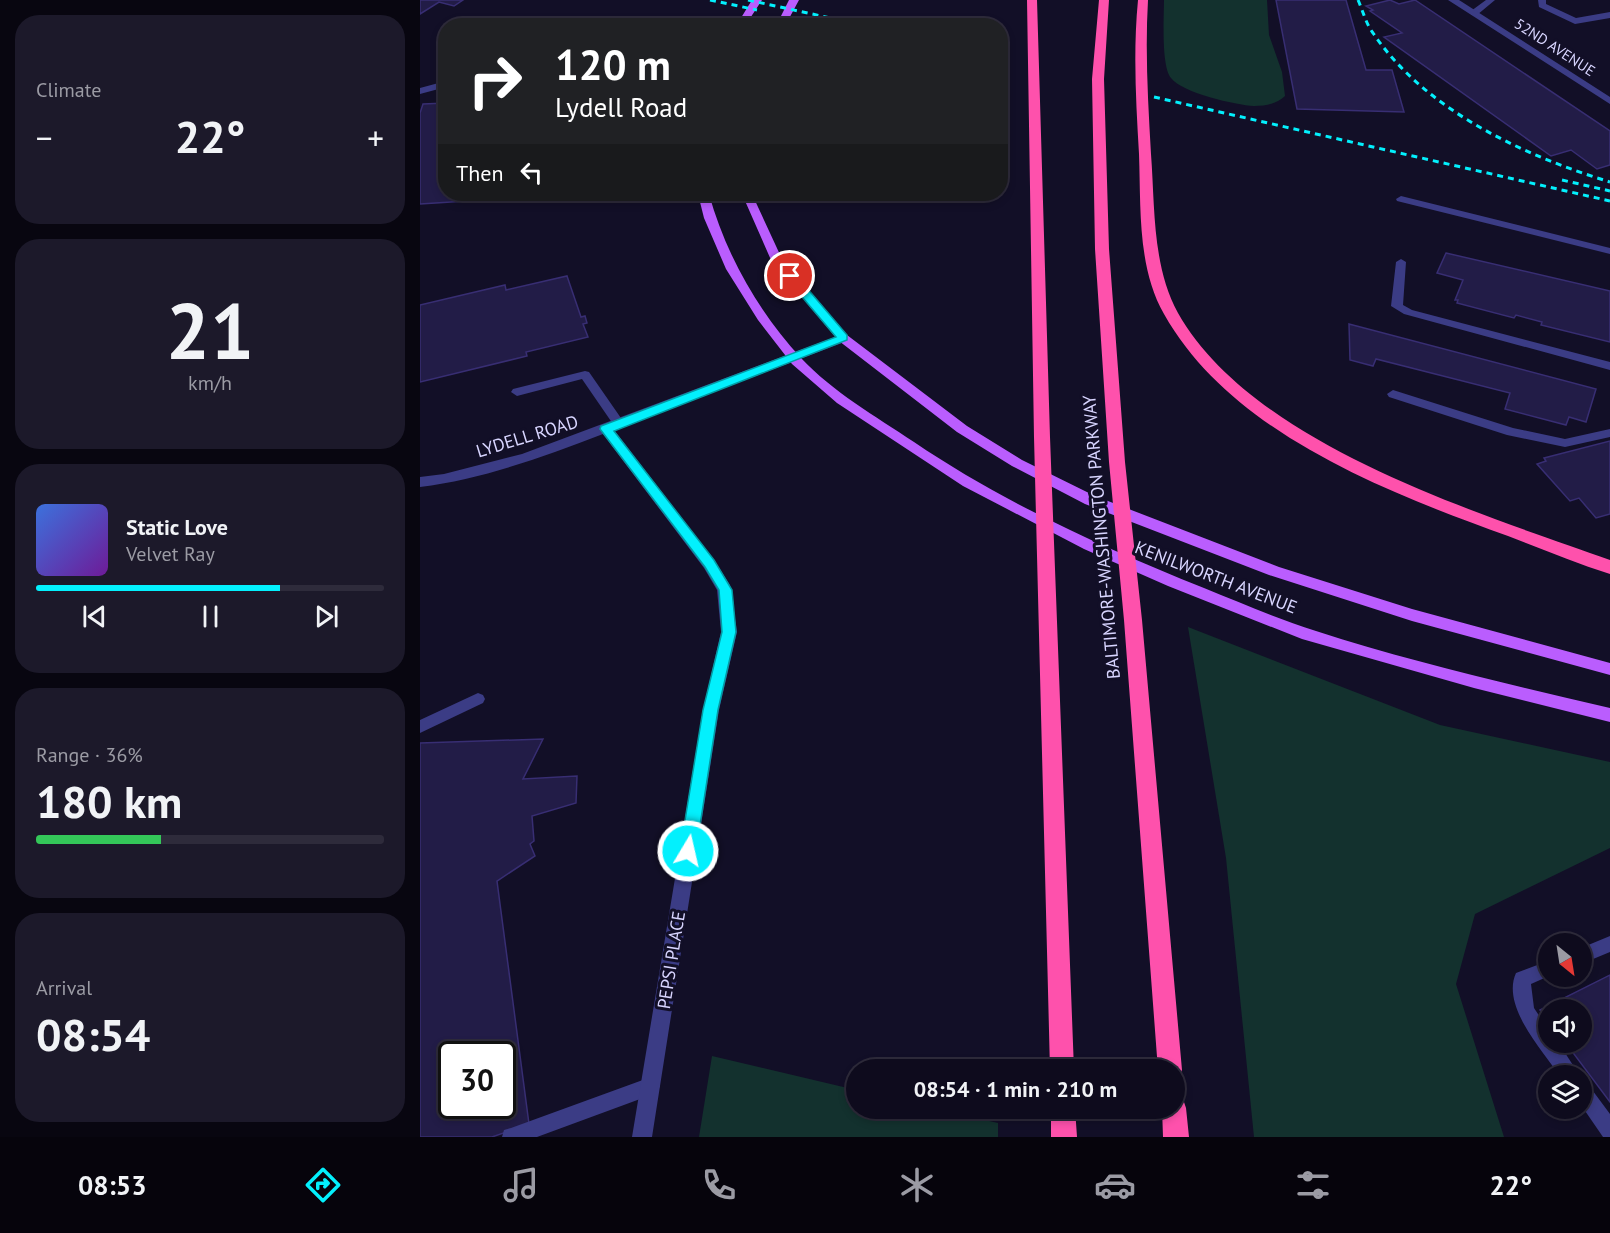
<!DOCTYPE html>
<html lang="en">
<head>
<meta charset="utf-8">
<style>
	:root { --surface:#0e0b1d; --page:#1c192a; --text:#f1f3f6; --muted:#9b9ba4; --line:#2e2b3b; --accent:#03f0fd }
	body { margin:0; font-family:"PT Sans",sans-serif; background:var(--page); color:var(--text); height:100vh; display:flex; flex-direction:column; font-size:22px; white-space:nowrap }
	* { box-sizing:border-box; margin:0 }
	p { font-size:20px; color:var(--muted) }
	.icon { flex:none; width:33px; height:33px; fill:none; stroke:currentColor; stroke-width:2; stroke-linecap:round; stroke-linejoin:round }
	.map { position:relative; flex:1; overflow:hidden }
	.panel { display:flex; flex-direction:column; gap:15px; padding:15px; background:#080610; width:420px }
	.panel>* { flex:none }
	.banner { position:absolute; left:18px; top:18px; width:570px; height:183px; border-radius:24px; box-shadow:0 3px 9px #0003,0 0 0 2px var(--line); background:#202124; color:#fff; overflow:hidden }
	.needle { width:39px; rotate:150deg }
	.buttons { position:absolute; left:1118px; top:933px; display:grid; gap:12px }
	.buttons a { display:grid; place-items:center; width:54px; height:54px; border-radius:50%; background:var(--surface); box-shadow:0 3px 9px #0003,0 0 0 2px var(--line); font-size:30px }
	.speed { position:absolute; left:18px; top:1041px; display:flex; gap:12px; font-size:30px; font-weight:700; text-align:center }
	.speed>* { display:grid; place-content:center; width:78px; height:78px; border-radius:50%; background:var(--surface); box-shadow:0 3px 9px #0003,0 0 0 2px var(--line); line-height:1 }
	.speed .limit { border:3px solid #111; border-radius:9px; background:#fff; color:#111 }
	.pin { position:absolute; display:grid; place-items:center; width:51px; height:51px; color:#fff; margin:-26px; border:3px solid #fff; border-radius:50%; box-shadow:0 2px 6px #0007 }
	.me { position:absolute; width:66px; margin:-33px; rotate:9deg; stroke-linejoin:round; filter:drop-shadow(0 0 4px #0008) }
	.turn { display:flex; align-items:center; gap:21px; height:126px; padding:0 18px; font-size:27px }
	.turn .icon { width:78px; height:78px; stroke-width:2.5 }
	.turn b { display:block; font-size:42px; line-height:51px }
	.then { display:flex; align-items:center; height:57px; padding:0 18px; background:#0003; gap:12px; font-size:22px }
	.big { font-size:45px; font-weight:600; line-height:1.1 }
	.panel .card { flex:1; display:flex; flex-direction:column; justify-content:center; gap:9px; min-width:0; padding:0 21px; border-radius:24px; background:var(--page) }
	.panel .dial { align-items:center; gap:0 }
	.dial b { font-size:78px; line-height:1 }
	.song { display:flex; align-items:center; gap:18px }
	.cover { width:72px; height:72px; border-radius:9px; background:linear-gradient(135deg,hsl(220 70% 55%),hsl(280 70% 35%)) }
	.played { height:6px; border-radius:3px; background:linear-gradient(90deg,var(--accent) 70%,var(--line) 70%) }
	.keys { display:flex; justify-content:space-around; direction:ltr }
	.heat { display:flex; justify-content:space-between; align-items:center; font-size:33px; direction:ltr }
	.charge { height:9px; border-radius:4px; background:linear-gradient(90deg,#34c759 36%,var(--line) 0) }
	.trip { position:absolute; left:426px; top:1059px; width:339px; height:60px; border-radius:30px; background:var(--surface); box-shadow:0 3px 9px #0003,0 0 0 2px var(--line); font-weight:600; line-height:60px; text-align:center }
	.dock { display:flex; height:96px; justify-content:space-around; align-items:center; background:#06040c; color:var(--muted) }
	.dock .icon { width:42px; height:42px }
	.dock .selected { color:var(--accent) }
	.dock b { font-size:27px; color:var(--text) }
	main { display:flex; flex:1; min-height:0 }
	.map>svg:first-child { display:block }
	.green { fill:#13312e }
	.building { fill:#221c47; stroke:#382e73; stroke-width:1.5; fill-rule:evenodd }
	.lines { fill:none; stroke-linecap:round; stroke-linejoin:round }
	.lane { fill:#3b3c85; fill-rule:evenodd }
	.street { fill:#3b3c85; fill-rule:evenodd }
	.primary { fill:#ba5dfe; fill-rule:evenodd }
	.highway { fill:#fe51ac; fill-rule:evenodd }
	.rail { stroke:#03f0fd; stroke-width:3; stroke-dasharray:6 5; stroke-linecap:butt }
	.route { fill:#03f0fd; stroke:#029ca4; stroke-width:1.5 }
	.labels { text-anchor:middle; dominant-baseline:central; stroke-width:6; stroke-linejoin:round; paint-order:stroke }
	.far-street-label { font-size:15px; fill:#d8d5ff; stroke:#120f27 }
	.street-label { font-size:18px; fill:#d8d5ff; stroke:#120f27 }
</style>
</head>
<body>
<main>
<section class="panel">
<div class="card"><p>Climate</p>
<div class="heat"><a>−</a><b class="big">22°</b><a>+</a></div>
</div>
<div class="card dial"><b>21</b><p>km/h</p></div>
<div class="card">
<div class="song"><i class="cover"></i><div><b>Static Love</b><p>Velvet Ray</p></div></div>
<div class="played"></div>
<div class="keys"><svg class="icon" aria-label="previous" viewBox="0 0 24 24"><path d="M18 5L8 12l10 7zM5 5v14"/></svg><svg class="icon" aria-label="pause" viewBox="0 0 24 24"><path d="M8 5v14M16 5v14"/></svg><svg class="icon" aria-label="next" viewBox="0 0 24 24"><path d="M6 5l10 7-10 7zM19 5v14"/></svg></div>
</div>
<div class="card"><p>Range · 36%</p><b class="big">180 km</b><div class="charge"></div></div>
<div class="card"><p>Arrival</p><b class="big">08:54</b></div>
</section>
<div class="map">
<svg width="1190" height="1137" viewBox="0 0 1190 1137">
	<rect width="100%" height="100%" fill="#120f27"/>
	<path class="green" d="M744 0H847L849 35 862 72 865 96C857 104 845 106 834 106 816 105 762 93 751 78 741 66 744 17 744 0Z
		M768 627 1020 725 1190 762V848L1055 914 1036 984 1084 1137H834L806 858Z
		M292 1056 436 1090V1108L516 1109 578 1123V1137H279Z"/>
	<path class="building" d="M0 0H43L34 6 19 2 0 14Z
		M856 0H926L946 70H972L984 112 877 109Z
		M970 0 979 4 995 0 1190 131V165L1177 169 1151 150 1131 156 964 37 982 33 950 11 953 10 946 6Z
		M26 103V194H63L62 200 0 204V113L3 104Z
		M1026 253 1190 291V342L1121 325 1122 322 1096 315 1094 318 1037 303 1038 300H1035L1043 280 1017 273Z
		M147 276 161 317 165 316 167 323 163 324 168 337 106 352 107 356 0 382V305L85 285 86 290Z
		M929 324 1176 389 1166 422 1149 417 1146 425 1085 409 1090 393 956 359 953 366 930 360Z
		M1190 441V514L1176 518 1159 498 1150 501 1117 464 1126 461 1124 458Z
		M123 739 103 779 157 776 156 803 112 816 114 841 110 844 115 856 77 881 109 1124 72 1137H0V743ZM32 1054H82V1106H32Z
		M1190 975V1102L1145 1042H1161V1010H1128V1020L1120 1010Z"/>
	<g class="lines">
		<path class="lane" d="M1066 0H1075L1057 15H1051V11Z
			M1118 0H1126V4L1156 18 1190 12V18L1155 24 1119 7Z
			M26 81V87L0 94V88Z
			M981 196 1190 248V254L977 201 976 199Z
			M981 259 986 262 983 305 992 310 1190 362V370L984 314 971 306 976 262Z
			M165 371 169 372 203 421 205 424 203 427H195L162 379 97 396 91 392 93 389Z
			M973 390 1093 428 1145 439 1190 429V437L1145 447 1087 435 969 397 967 394Z
			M58 693 63 695 65 699 63 703 0 733V720Z
			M1190 936V952L1161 964V948Z
			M1128 961 1129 976 1111 984 1114 1008 1128 1029V1042H1138L1160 1076H1140C1122 1050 1081 1006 1096 973Z
			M231 1077 237 1080 240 1086 237 1092 231 1095 117 1137H82L84 1130 91 1128Z
			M1161 1080 1167 1083 1190 1114V1137H1183L1161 1105Z"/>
		<path class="street" d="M1028 0H1039L1190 97V104Z
			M423 334 429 338 427 341 194 430 294 560 310 585 317 632 299 710 232 1137H212L283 710 301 632 297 590 284 568 183 434C123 457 63 479 0 487V477L24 474 102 454Z"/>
		<path class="primary" d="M332 0H342L325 26H316Z
			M369 0H379L365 26H356Z
			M278 194H289C306 255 338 311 381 358 413 392 455 416 494 442 584 503 684 548 784 588 821 603 858 619 896 631 992 662 1092 685 1190 708V722L1054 688 882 639 748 586 664 549 543 486 417 403 372 364 338 320 306 269 284 218Z
			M322 194H332L362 259 427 335 547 426 602 460 675 496 859 567 992 609 1190 663V675L992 621 849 575 665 504 592 466 537 432 419 341 351 260Z"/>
		<path class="highway" d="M607 0H617L630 437 654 1070H630L614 437Z
			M679 0H689L684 79 689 249 705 462 722 620 762 1070 759 1078 754 1080V1070H738L704 620 689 462 675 249 672 79Z
			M718 0H728C725 51 728 102 731 154 735 206 732 266 758 313 832 444 1056 512 1190 560V574C1155 563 1122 549 1088 536 966 492 811 433 744 314 717 267 721 206 719 154 716 103 713 52 718 0Z
			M754 1096 763 1099 766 1108 769 1137H743L742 1108H754Z
			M631 1108H655L657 1137H631Z"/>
		<path class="rail" d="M290 0 337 10
			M328 0 447 26
			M938 0C943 11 946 24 953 33 1006 111 1103 155 1190 182
			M734 97 1190 201
			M1142 180 1190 191"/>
	</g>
	<path class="route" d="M370 272 374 273 427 335V340L194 431 294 560 312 590 316 632 298 710 276 851 274 856 268 858 263 856 260 851 283 710 302 632 299 590 285 567 180 429 181 426 416 337 366 278 365 276Z"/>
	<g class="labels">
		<g class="far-street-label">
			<text transform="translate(1135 47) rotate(33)">52ND AVENUE</text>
		</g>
		<g class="street-label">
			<text transform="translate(107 436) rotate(-17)">LYDELL ROAD</text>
			<text transform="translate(681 537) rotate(-95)">BALTIMORE-WASHINGTON PARKWAY</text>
			<text transform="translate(796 577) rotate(21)">KENILWORTH AVENUE</text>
			<text transform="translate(251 960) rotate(-81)">PEPSI PLACE</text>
		</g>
	</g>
</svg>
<div class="buttons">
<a><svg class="needle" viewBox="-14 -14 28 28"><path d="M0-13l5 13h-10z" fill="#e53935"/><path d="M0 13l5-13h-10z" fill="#9b9ba4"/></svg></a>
<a><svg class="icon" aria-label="sound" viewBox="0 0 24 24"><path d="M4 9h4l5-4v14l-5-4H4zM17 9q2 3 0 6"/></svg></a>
<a><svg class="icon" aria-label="layers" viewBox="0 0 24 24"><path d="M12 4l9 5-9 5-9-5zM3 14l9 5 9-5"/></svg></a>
</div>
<div class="speed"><div class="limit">30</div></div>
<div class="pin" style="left:370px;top:276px;background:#d93025"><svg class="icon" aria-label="arrive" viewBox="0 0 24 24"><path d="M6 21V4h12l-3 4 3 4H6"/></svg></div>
<svg class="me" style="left:268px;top:851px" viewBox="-20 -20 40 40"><circle r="17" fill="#03f0fd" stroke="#fff" stroke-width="3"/><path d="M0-11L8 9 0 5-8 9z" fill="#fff"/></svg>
<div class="trip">08:54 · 1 min · 210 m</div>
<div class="banner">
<div class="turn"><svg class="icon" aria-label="right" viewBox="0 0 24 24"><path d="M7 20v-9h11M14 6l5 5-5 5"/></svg><div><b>120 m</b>Lydell Road</div></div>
<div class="then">Then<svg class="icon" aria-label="left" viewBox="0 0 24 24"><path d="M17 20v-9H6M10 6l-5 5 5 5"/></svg></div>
</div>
</div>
</main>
<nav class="dock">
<b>08:53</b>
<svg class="icon selected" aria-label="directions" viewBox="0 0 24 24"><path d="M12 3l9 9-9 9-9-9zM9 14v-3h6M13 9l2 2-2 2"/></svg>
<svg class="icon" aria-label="music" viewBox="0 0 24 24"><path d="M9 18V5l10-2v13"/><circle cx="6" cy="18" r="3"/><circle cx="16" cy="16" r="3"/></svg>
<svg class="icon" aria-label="phone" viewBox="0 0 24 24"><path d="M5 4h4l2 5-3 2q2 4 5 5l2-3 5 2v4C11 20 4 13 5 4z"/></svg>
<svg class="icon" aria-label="climate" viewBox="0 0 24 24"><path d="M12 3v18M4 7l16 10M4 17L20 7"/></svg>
<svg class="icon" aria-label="car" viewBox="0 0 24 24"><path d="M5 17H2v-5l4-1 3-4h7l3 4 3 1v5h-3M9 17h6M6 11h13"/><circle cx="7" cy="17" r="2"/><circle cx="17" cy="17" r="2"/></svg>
<svg class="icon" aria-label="filters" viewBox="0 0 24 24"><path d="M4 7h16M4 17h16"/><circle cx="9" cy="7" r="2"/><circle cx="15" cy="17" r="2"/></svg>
<b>22°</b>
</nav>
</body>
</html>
